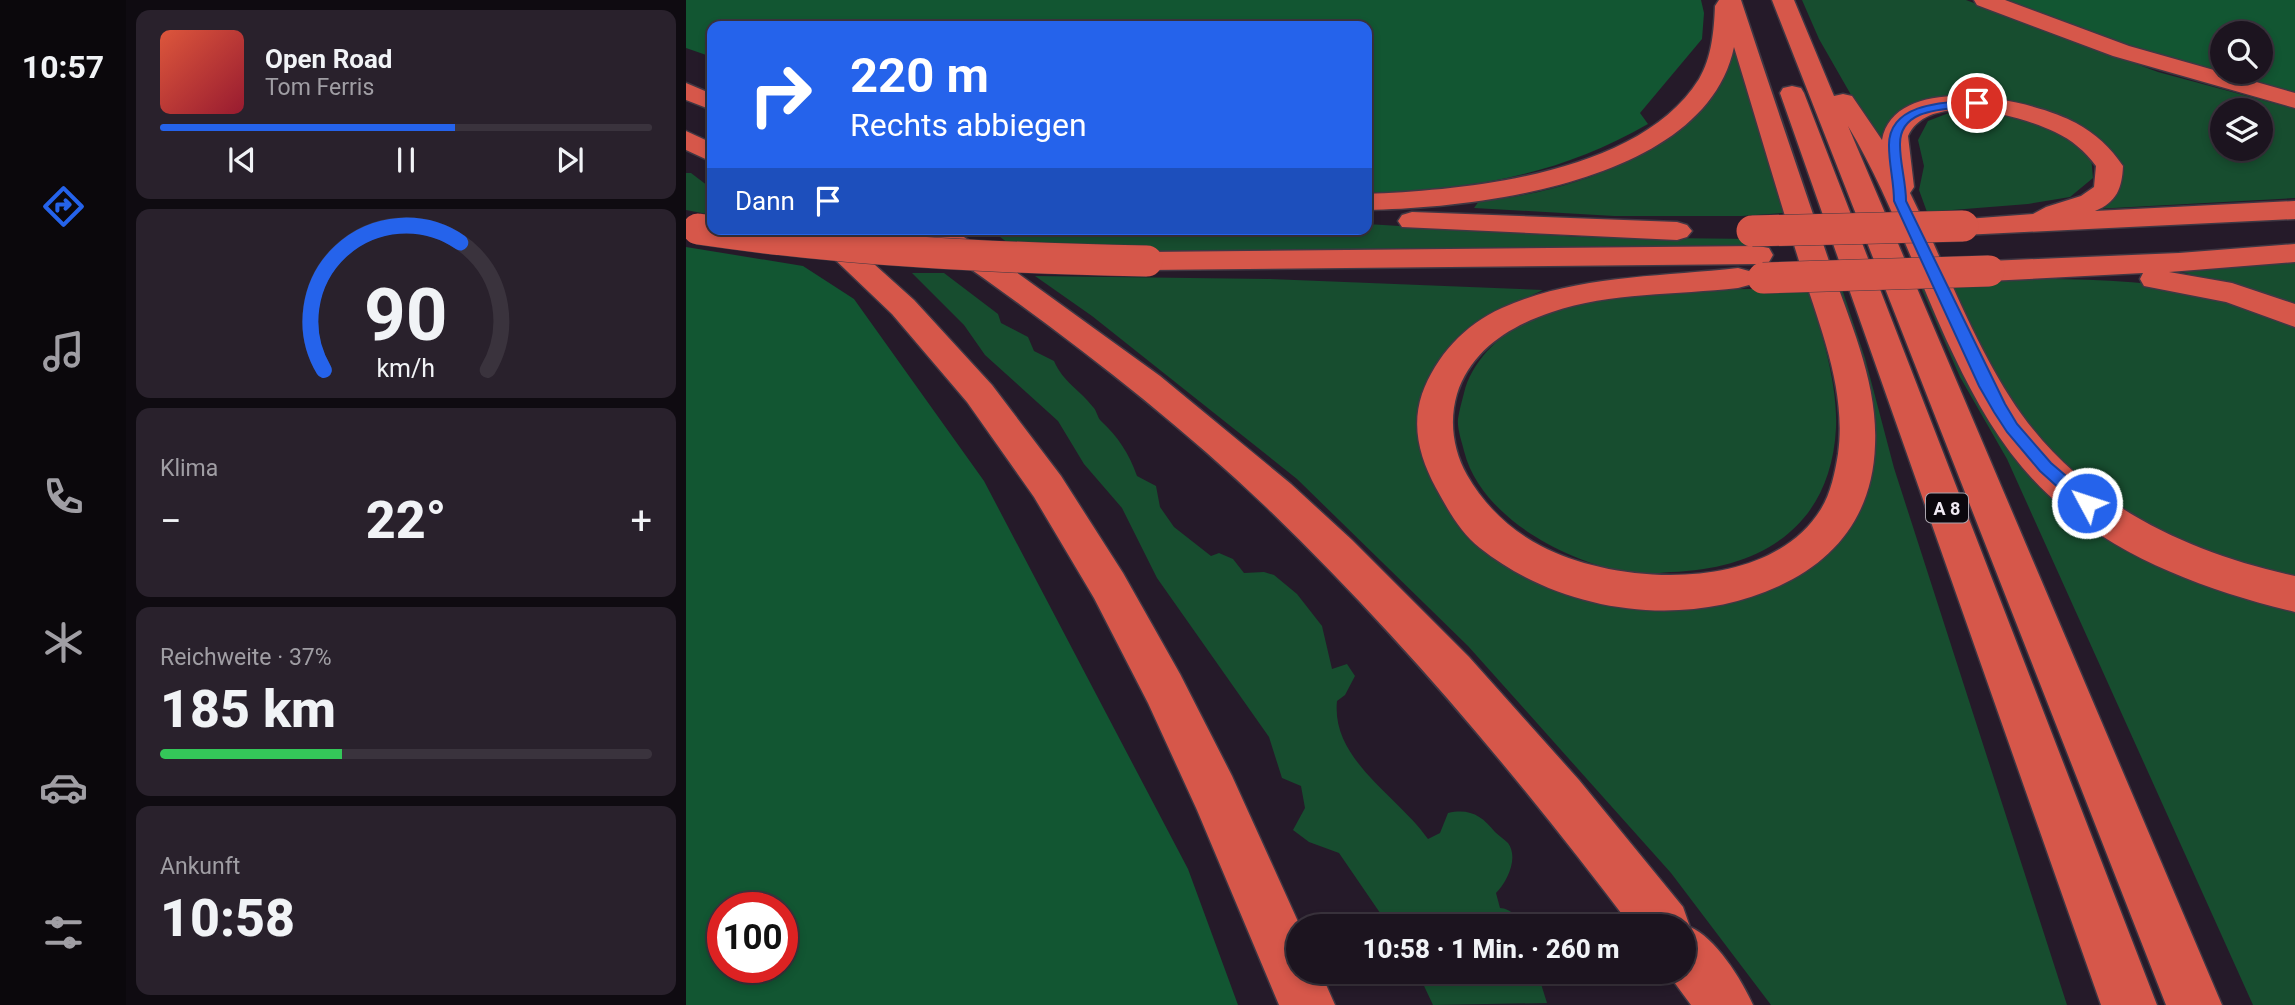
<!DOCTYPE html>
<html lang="de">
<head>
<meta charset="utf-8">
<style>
	:root { --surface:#1c141f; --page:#29212c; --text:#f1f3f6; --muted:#a09ea4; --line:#3a333d; --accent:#2563eb }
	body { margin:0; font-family:Roboto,sans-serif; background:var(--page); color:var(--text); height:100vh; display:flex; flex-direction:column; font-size:26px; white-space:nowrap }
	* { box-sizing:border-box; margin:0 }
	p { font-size:23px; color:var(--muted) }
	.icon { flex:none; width:38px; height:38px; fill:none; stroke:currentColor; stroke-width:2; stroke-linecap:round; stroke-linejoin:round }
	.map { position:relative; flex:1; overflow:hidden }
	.sheet { display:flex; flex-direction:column; gap:10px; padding:10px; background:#0f0b11; width:560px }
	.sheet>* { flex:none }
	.hud { position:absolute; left:21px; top:21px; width:665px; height:214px; border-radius:14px; box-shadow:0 4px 10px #0003,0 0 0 2px var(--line); background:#2563eb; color:#fff; overflow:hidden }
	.tools { position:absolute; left:1524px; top:21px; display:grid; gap:14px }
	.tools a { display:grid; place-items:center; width:63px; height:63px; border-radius:50%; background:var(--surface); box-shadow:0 4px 10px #0003,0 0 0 2px var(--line); font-size:35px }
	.speed { position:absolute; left:21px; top:892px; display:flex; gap:14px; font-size:35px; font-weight:700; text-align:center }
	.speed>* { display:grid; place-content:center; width:91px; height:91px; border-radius:50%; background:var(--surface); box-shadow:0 4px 10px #0003,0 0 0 2px var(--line); line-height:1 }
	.speed .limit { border:10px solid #d22; background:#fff; color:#111 }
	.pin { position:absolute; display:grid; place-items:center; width:60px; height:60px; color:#fff; margin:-30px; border:4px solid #fff; border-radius:50%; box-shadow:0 2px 7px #0007 }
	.me { position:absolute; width:77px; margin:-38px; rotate:310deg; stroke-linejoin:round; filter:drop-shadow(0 0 5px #0008) }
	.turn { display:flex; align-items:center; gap:24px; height:147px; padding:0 28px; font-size:32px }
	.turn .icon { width:91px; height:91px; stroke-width:2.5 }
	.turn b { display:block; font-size:49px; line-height:60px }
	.then { display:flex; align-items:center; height:66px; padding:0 28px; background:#0003; gap:14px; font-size:26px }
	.big { font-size:52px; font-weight:800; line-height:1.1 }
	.sheet .tile { flex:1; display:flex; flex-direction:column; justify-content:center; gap:10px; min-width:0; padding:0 24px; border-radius:14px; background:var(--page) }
	.sheet .dial { align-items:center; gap:0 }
	.dial svg { height:182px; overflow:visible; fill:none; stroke:var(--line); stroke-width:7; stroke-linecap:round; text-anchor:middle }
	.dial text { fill:var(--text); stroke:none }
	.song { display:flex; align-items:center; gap:21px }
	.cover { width:84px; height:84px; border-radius:10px; background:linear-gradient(135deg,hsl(10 70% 55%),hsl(350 70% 35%)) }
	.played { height:7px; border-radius:4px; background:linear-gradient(90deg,var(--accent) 60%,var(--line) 60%) }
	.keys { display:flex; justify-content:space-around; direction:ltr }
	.heat { display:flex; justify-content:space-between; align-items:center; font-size:38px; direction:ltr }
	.charge { height:10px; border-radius:5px; background:linear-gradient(90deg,#34c759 37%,var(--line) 0) }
	.trip { position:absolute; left:600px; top:914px; width:410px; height:70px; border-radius:35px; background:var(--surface); box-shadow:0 4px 10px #0003,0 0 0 2px var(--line); font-weight:800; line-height:70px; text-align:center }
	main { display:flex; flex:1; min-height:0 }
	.menu { display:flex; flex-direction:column; width:126px; justify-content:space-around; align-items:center; background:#0b080c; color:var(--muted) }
	.menu .icon { width:49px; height:49px }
	.menu .active { color:var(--accent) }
	.menu b { font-size:32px; color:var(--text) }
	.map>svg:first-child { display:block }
	.green { fill:#174d2f; fill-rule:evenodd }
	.forest { fill:#125632; fill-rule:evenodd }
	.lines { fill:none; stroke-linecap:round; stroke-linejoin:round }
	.highway-casing { stroke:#403743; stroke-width:3 }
	.highway { fill:#d6574a; fill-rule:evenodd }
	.highway-bridge-casing { stroke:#403743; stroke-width:32; stroke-linecap:butt }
	.highway-bridge { stroke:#d6574a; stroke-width:31 }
	.route { fill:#2563eb; stroke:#184099; stroke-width:2 }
	.labels { text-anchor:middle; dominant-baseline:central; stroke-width:7; stroke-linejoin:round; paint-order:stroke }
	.shield { fill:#0b070d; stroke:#aba5ae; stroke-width:2 }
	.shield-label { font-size:18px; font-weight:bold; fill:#f0e9f3 }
</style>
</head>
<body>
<main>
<nav class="menu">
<b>10:57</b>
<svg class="icon active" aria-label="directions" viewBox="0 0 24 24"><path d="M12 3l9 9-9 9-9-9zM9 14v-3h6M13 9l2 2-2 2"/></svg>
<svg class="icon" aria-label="music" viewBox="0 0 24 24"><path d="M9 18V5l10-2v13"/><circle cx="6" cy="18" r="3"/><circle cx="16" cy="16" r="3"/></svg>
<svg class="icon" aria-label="phone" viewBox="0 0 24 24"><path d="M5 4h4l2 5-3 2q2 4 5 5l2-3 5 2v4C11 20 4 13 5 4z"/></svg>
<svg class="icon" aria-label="climate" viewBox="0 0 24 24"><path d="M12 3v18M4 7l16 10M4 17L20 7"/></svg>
<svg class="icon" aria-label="car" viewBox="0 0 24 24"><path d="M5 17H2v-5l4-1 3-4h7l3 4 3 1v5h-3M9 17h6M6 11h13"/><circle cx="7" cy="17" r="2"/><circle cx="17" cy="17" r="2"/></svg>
<svg class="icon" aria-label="filters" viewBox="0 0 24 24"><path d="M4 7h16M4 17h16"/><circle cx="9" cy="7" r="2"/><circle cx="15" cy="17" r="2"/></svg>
</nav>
<section class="sheet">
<div class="tile">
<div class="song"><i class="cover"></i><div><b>Open Road</b><p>Tom Ferris</p></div></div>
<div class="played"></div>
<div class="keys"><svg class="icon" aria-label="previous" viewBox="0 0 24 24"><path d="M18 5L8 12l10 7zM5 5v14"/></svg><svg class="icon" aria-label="pause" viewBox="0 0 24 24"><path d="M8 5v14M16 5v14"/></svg><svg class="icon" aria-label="next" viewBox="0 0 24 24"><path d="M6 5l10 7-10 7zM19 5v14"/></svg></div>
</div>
<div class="tile dial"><svg viewBox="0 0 100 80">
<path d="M14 69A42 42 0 1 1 86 69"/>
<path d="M14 69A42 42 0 0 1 74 13" stroke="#2563eb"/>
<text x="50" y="56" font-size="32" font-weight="700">90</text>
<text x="50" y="72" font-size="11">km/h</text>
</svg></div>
<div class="tile"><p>Klima</p>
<div class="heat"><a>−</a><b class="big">22°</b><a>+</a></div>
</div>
<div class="tile"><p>Reichweite · 37%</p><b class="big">185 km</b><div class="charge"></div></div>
<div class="tile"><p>Ankunft</p><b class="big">10:58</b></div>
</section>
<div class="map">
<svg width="1609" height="1005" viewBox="0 0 1609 1005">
	<rect width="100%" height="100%" fill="#251a29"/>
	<path class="green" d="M1116 0H1280L1472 72 1609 109V198L1409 209 1434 182 1373 119 1235 105 1208 115 1200 141 1192 142 1133 39ZM1536 110H1575V149H1536Z
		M1046 38 1073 124 1097 213 1056 216H928L788 208 793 201C876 194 970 162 1026 98L1022 96Z
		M1288 110C1333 113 1370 128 1405 156L1407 178 1384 197 1342 204 1241 212 1233 190 1238 166 1232 140 1242 121 1268 111Z
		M0 173H5L26 189V215L0 210Z
		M681 224 895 237 1068 239 1070 247 465 252 327 247 304 229H681Z
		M1609 260V307L1493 271Z
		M226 273H258L312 314 315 323 342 337 348 351 368 361C377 382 394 390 407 407 411 411 411 417 415 421 432 437 443 453 451 476L470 486 474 507 488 527 525 556 533 553 547 559 558 573 578 572 588 575 611 594 636 626 646 669 661 664 669 676 659 695 651 701C645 760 712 796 742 839L754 833 762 813C784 808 796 816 809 832 813 836 818 839 822 843 833 858 821 882 810 893L814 908C825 909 830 915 834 926H703L653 853 623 842 607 830 619 808 615 786 596 778 583 737 471 578 436 508 398 464 372 421 299 355 278 325Z
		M349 276 583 279 857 290 819 308 765 347 760 498 958 604 1159 526 1148 287 1155 286 1179 358 1208 468 1381 1005H1085L985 873 782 646 611 479 406 316Z
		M1314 279C1383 279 1455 278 1523 294 1552 301 1581 314 1609 324V581L1478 538 1377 469 1322 401 1265 283Z
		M1233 283H1240L1330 451 1609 607V1005H1567L1321 459 1274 377Z
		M1122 288C1135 330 1152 384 1150 428 1145 526 1076 569 985 572 972 573 959 575 946 573 913 569 873 552 845 534 815 514 787 487 778 451 776 442 771 429 772 419 773 411 776 401 778 393 786 358 822 326 856 314 940 284 1034 291 1122 288Z
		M731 971H851L861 1003 747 1005Z"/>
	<path class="forest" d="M0 0H1015L1018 13 1016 39 954 113 962 124C872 176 783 190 681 193V26H26V57L0 48Z
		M1315 0H1609V96L1484 61ZM1536 33H1575V72H1536Z
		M0 247 117 266 168 299 298 481 502 869 552 1005H0ZM37 908H96V968H37Z"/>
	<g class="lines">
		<g class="highway-casing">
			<path id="highway" d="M1033 0H1055C1084 88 1114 176 1144 264 1164 323 1192 382 1189 445 1187 512 1152 559 1093 586 998 630 876 613 794 548 774 532 762 510 750 488 734 458 725 427 736 394 750 356 778 325 816 308 890 275 973 277 1052 268L1063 271 1067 278 1063 285 1052 288C991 295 924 292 866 312 824 326 785 350 771 394 763 421 767 450 781 475 798 505 824 530 855 546 931 586 1083 594 1135 509 1145 493 1149 472 1152 454 1161 389 1133 325 1114 264 1091 192 1070 119 1048 47 1020 182 792 208 681 210V194C782 190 954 174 1013 79 1026 57 1028 30 1029 6Z
				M1086 0H1108L1148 96 1157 94 1166 96 1196 140C1209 70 1347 99 1390 123 1410 134 1424 147 1437 166 1436 188 1431 202 1409 211L1609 201V219L1277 235 1267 232 1262 226 1267 220 1347 214 1360 207 1395 196 1408 187 1410 166C1399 151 1386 140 1369 132 1334 115 1243 90 1222 136L1228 187 1224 193C1259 264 1290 351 1336 415 1402 506 1503 553 1609 576V612C1509 588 1404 548 1336 467 1304 429 1281 384 1260 339 1228 268 1202 193 1162 126L1536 1005H1480Z
				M1288 0H1319L1443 46 1609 93V108L1427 56 1291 5Z
				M0 83 26 94V110L0 100Z
				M1106 86 1115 88 1118 93 1471 1005H1415L1094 93 1097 88Z
				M0 131 26 143V162L0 150Z
				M726 212 991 222 1001 225 1006 231 1001 237 991 240 716 227 712 221 716 215Z
				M117 229H149L228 300 306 385 375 476 437 573 494 674 546 776 614 926 612 971H634L649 1005H593L511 810 462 703 408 598 348 497 281 402 206 314Z
				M232 229H266L330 272 474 376 605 484 666 540 783 657 893 780 997 907 1004 927C1029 937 1056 980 1067 1005H1005L980 971H998V926H945C833 778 714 636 580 507 474 406 356 318 236 235Z
				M1609 244V262L1483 272 1546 283 1609 304V327L1540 302 1458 286 1454 279 1457 273 1303 281 1292 278 1288 271 1292 264 1303 261 1493 253Z
				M1072 246 1083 248 1087 255 1083 262 1072 264 461 270 450 268 446 261 450 254 461 252Z"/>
		</g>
		<use href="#highway" class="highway"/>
		<g class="highway-bridge-casing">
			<path id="highway-bridge" d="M12 229C161 251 310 258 461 261
				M1066 231 1277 226
				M1077 278 1303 271"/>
		</g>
		<use href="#highway-bridge" class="highway-bridge"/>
	</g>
	<path class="route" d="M1291 100 1295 101V105C1268 110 1213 104 1214 145 1214 164 1220 182 1220 201L1319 404 1331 424 1365 463 1407 499 1409 503 1401 510 1395 508 1354 471 1321 432 1308 412 1293 386 1208 201C1208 182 1203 165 1203 146 1202 102 1261 102 1291 100Z"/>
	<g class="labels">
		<rect class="shield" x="1240" y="493.5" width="42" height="29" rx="5"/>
		<g class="shield-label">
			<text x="1261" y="508">A 8</text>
		</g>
	</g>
</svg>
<div class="tools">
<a><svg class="icon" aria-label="search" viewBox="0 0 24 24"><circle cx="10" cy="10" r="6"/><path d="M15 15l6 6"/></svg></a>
<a><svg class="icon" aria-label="layers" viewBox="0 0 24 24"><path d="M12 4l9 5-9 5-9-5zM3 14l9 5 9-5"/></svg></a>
</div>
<div class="speed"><div class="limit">100</div></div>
<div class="pin" style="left:1291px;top:103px;background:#d93025"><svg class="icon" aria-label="arrive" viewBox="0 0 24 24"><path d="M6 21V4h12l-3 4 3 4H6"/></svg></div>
<svg class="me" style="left:1401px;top:503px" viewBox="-20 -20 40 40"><circle r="17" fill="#2563eb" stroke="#fff" stroke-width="3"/><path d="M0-11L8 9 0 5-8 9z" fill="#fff"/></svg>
<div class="trip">10:58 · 1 Min. · 260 m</div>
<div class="hud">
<div class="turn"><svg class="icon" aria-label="right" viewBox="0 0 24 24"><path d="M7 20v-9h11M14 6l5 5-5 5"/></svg><div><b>220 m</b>Rechts abbiegen</div></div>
<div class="then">Dann<svg class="icon" aria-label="arrive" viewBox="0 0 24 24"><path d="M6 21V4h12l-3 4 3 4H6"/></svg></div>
</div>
</div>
</main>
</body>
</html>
